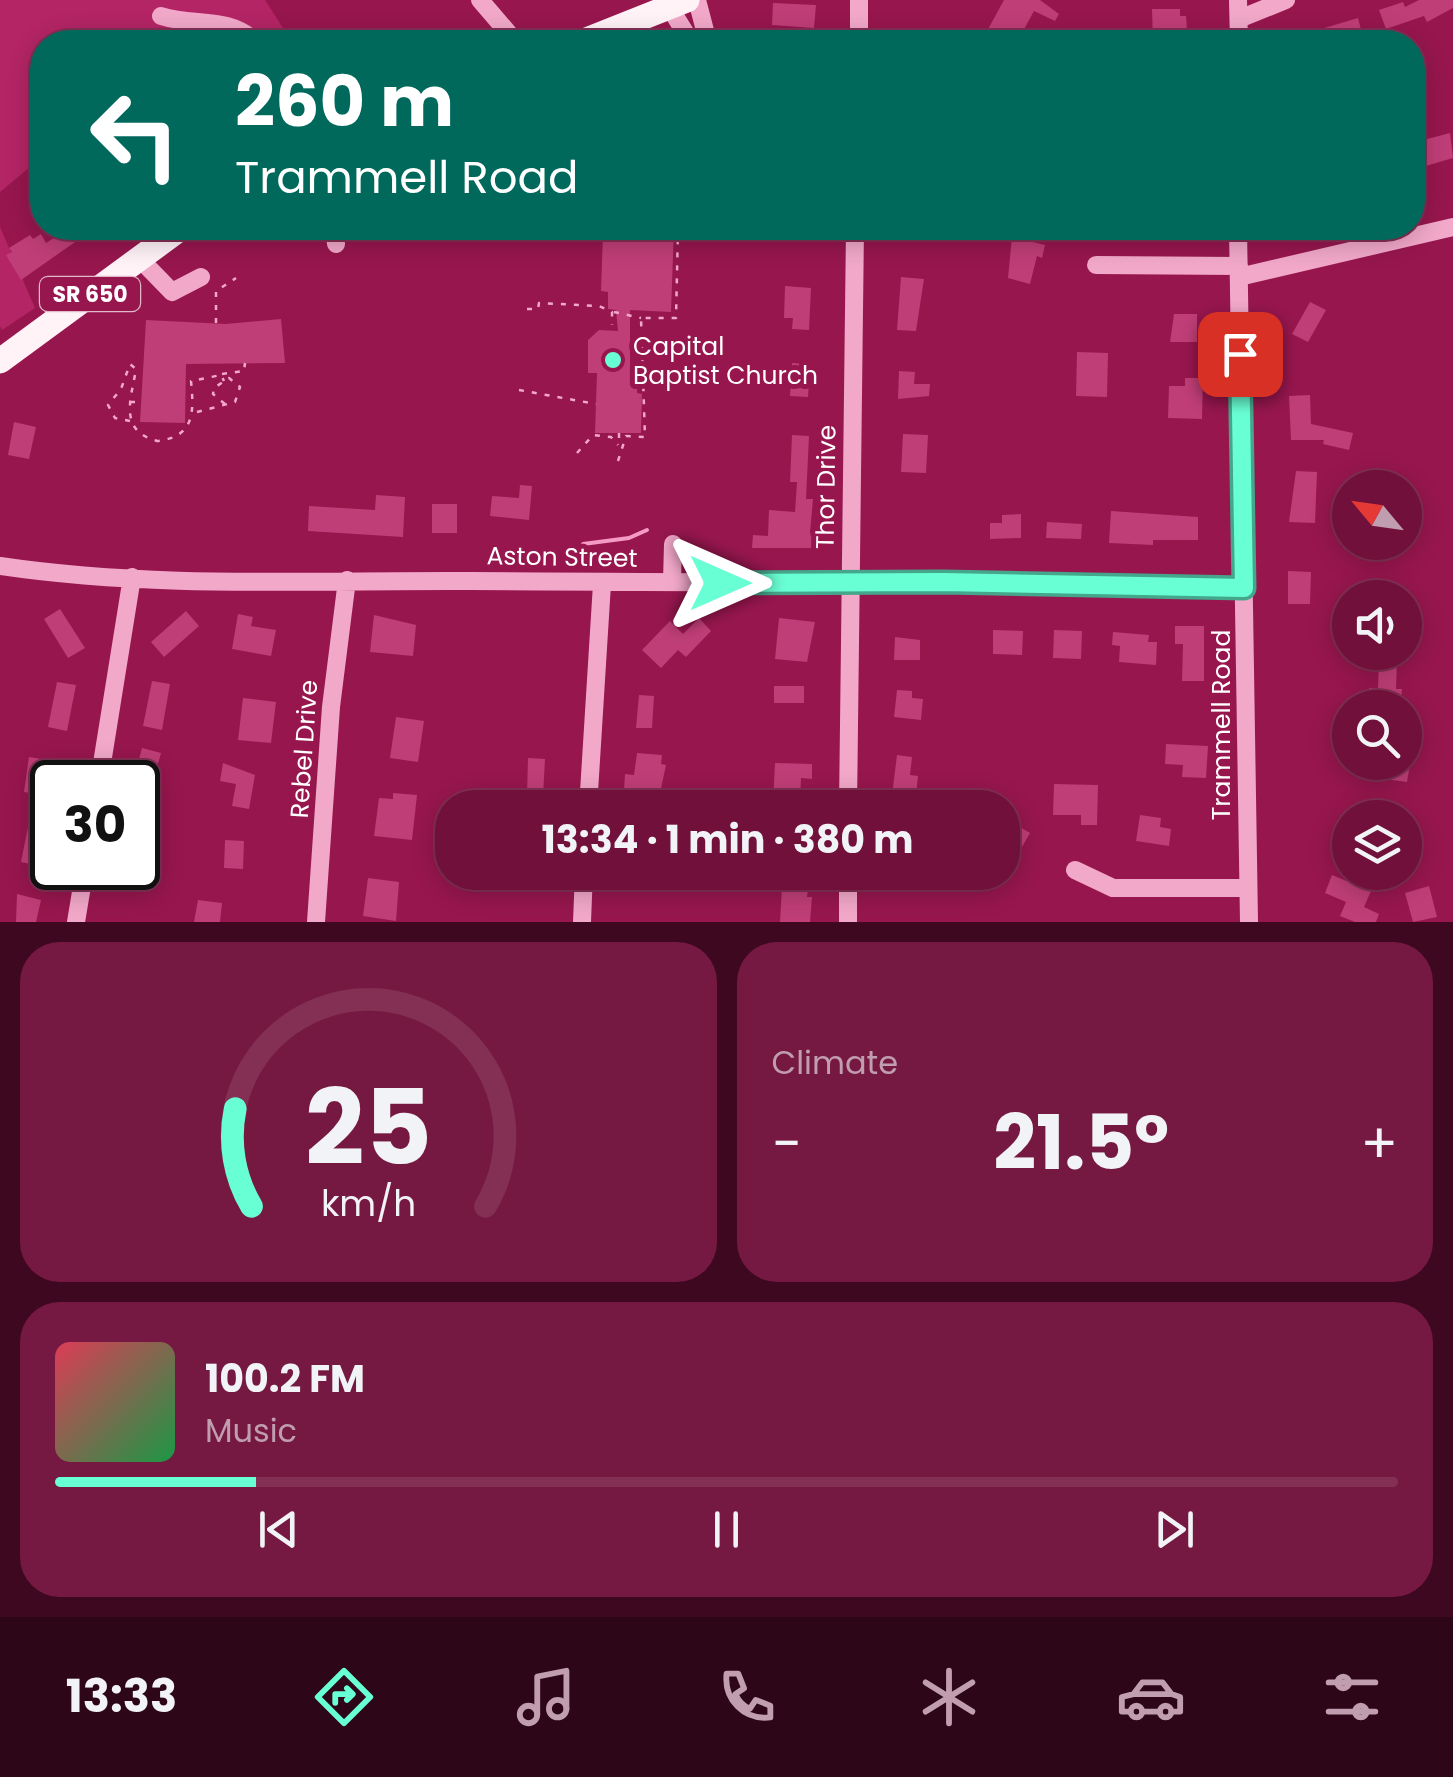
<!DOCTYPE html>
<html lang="en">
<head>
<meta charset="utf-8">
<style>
	:root { --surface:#71103a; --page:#761942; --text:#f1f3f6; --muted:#c09daf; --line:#833054; --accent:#69ffd4 }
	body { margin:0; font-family:Poppins,sans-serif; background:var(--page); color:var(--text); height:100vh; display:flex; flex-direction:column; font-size:38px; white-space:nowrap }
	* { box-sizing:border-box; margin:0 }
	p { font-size:32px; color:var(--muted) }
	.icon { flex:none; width:55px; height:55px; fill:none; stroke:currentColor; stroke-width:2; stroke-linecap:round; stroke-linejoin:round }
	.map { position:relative; height:922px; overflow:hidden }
	.drawer { display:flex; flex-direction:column; gap:20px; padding:20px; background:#3e0920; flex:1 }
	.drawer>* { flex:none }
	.guide { position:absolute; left:30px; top:30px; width:1395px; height:210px; border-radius:40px; box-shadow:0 5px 25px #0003,0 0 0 2px var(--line); background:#00695c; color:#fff; overflow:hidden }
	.needle { width:65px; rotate:299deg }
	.controls { position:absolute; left:1332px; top:470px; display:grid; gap:20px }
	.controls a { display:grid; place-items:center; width:90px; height:90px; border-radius:50%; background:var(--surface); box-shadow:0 5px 25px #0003,0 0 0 2px var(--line); font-size:50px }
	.speed { position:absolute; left:30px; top:760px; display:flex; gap:20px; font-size:50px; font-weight:700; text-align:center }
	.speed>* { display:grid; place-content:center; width:130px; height:130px; border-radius:50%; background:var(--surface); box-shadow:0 5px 25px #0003,0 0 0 2px var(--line); line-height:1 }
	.speed .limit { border:5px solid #111; border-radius:15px; background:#fff; color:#111 }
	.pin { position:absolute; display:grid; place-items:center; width:85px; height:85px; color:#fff; margin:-42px; border-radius:20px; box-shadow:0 5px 15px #0006 }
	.me { position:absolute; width:110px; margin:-55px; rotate:90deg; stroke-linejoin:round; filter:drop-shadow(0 0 8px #0008) }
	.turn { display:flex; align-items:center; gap:35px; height:210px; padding:0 40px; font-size:45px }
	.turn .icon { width:130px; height:130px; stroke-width:2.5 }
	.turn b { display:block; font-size:70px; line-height:85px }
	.big { font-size:75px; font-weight:700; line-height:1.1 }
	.drawer .tile { flex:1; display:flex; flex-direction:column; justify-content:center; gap:15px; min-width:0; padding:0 35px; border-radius:40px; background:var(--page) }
	.drawer .dial { align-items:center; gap:0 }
	.dial svg { height:260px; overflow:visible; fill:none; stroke:var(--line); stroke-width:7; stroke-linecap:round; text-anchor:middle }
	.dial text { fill:var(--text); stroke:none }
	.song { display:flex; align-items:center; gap:30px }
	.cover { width:120px; height:120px; border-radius:15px; background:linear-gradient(135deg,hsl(350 70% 55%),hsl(140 70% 35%)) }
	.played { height:10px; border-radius:5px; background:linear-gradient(90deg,var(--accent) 15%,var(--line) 15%) }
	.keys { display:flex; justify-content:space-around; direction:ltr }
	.heat { display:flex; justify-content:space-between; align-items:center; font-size:55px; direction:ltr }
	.drawer .tiles { flex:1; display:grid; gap:20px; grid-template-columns:1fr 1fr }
	.tile:last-child { grid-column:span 2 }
	.trip { position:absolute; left:435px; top:790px; width:585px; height:100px; border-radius:40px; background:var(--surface); box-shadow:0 5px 25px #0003,0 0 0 2px var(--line); font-weight:700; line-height:100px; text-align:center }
	.tab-bar { display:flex; height:160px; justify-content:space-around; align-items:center; background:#2d0617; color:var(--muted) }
	.tab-bar .icon { width:70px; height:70px }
	.tab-bar .current { color:var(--accent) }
	.tab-bar b { font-size:45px; color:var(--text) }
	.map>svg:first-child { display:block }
	.green { fill:#b42565 }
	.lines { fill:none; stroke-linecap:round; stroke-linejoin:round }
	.stream { stroke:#f49ac4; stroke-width:4 }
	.building { fill:#bf3e77 }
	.path { stroke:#f2a8c9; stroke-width:2.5; stroke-dasharray:5 8; stroke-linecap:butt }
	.minor { stroke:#f2a8c9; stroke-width:18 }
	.major { stroke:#fff3f7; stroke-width:25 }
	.route-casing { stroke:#44a68a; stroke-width:25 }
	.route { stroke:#69ffd4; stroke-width:18 }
	.poi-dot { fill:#69ffd4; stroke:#97164e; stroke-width:4 }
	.labels { text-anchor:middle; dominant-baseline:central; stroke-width:10; stroke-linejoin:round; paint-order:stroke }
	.shield { fill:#97164e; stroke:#e0b9ca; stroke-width:2.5 }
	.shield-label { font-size:22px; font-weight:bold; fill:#fff }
	.poi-label { font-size:25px; fill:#fff; stroke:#97164e; text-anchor:start }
	.street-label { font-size:25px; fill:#fff; stroke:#97164e }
</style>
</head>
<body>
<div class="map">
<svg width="1453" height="922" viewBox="0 0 1453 922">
	<rect width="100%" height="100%" fill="#97164e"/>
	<path class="green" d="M0 0H265L292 42H42V157L0 192Z
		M0 227 35 308 2 330 0 326Z"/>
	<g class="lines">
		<path class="stream" d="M583 544 629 538 647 530"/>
	</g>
	<path class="building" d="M1004 0H1040L1059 14 1055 21 1034 11 1017 42H1005L986 33Z
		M1419 0H1453V8L1427 22 1424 16 1386 29 1379 10 1403 2 1405 7Z
		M773 3 816 5 814 28 772 25Z
		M1152 9H1180V16H1186L1188 42H1153Z
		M1358 18 1364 41 1284 42V40Z
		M1450 133 1453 158 1412 170V143Z
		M70 228H95L21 280 6 255 12 252 9 248 30 235 33 239 41 234 46 243Z
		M637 228H674L671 312 630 310V364H638L637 393 642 394 641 433H595L597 373H588V340L599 330 618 331 616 310 608 309V292L601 291 603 234 637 236Z
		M1012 237 1045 245 1042 258 1037 256 1030 284 1008 278Z
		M901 277 924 279 916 331 897 330Z
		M785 286 811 288 809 330 792 329 793 318H784Z
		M1310 302 1326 310 1308 342 1292 334Z
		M1174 314H1197V342H1170Z
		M281 319 285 363 186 364 185 423 140 422 146 320 226 324Z
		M1077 352 1108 353 1107 397 1076 396Z
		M792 363 810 364 808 397 790 396Z
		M899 371 915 372 914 384H930L929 396 898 399Z
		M1185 378H1203L1202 419 1168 418 1169 386H1185Z
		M1310 395 1311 424 1353 433 1349 450 1323 444 1324 440H1291L1289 396Z
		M14 422 36 427 29 459 8 455Z
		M903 434 928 435 926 473 901 472Z
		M792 435 809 436 806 499H813L810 533H817L816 548H752L753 535 768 536 769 510 795 512 797 482H790Z
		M1296 471 1317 472 1315 523 1289 522Z
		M520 485 532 486 529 520 490 516 492 496 519 498Z
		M376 495 405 497 403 537 308 531 309 506 375 510Z
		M432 504H457V533H432Z
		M1111 511 1198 517V540H1153V545L1109 543Z
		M1021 514V538L990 539V523H1002V515Z
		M1047 522 1082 524 1081 539 1046 538Z
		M1288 571 1311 572 1310 604H1288Z
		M60 609 85 648 68 658 44 619Z
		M186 611 199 626 164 657 151 642Z
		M238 614 253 617 251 626 276 630 271 656 232 649Z
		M374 615 416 625 413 656 370 652Z
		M699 618 711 631 686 657 678 650 661 668 642 650 670 621 683 634Z
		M779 618 815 622 807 662 775 659Z
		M1175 626H1204V681H1182L1183 644H1175Z
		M993 630 1023 631 1022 655 993 654Z
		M1054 630 1082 631 1081 659 1053 658Z
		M1113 632 1149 635 1148 642H1157L1156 665 1119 662 1120 646 1112 645Z
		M895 637 920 640V660H894Z
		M1379 660 1397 661 1396 689H1402L1401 699 1369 697V688H1378Z
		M152 681 170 684 162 730 143 726Z
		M57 682 76 685 67 731 48 727Z
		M774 686H804V703H774Z
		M897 690 912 691V698L923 699 921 720 894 717Z
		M639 695 654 696 652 728H636Z
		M243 698 276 702 271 743 238 740Z
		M396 717 424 721 418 762 390 758Z
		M1166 744 1208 746 1206 778 1182 777 1183 765 1165 764Z
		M142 748 161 753 149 796 138 793V782H133Z
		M637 753 662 755 661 764 666 765 660 793 624 790 625 774 634 775Z
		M897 755 912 757 910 775 918 776 915 805 891 803Z
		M29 757 48 760 43 795 24 792Z
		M528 758 545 759 543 797 527 796Z
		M1356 762 1410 764 1407 782 1354 775Z
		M223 763 255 775 249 809 232 806 236 784 220 781Z
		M775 763 812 764V779L801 778 800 803 773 802Z
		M1054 784 1098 785 1097 825H1081V815H1053Z
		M393 793 417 795 412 840 374 836 379 798 393 799Z
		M1140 815 1161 818 1160 827 1171 829 1169 846 1136 841Z
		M1008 820 1030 833 1014 861 1002 854 1006 843 1002 830Z
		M28 827 47 831 40 866 21 862Z
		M225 840 244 841 243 869 224 868Z
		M1332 875 1371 891 1364 907 1379 914 1376 922H1355L1340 916 1346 902 1325 893Z
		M368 878 399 882 396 921 363 916Z
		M1429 886 1437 917 1413 922 1405 893Z
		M782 887 808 889 807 897H812L810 922H780Z
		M17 894 41 900 36 922H16Z
		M198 900 222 903 220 922H194Z"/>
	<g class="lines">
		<path class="path" d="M527 309H538L539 303 599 306 612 312V325
			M614 312 641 318
			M216 323V291L236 278
			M644 334 666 356
			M639 373 655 374
			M222 374 244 371 245 363
			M519 390 596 404
			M130 402H141
			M197 412 235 402 240 387 229 378 214 388 213 394 226 405
			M130 421 115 418 108 405 121 389 130 364 136 369C131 400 118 430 157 441 195 437 194 412 191 381L221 375 224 381
			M619 433V444
			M577 453 593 435 611 437 618 445
			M618 461 626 436 645 437 641 318H676L678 228"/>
		<path class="minor" d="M480 0 516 42
			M697 0 708 42
			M1238 0 1239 42
			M670 8 691 42
			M161 16C195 27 227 15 256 42
			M1239 19 1286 0
			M859 42V0
			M334 228 336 244
			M1238 228 1249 922
			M138 257 172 292 201 277
			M1096 265 1239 266
			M1239 277 1453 227
			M0 566C154 589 315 580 470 581 728 582 986 583 1244 588
			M672 582 673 544
			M99 782 132 577
			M588 808 602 584
			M848 808 855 228
			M1075 870 1113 888H1247
			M76 922 85 868
			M316 922 331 707 347 580
			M582 922 584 872
			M848 922V872"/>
		<path class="major" d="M581 42 687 0
			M0 361 181 228"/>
	</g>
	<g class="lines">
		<g class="route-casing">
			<path id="route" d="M720 583 944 582 1244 588 1240 354"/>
		</g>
		<use href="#route" class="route"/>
	</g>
	<circle class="poi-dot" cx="613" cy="360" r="10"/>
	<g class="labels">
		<rect class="shield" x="40" y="277" width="100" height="34" rx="8"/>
		<g class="shield-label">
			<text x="90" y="294">SR 650</text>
		</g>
		<g class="poi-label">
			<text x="633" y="346">Capital<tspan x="633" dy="29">Baptist Church</tspan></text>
		</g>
		<g class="street-label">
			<text transform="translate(826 487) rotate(-89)">Thor Drive</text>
			<text transform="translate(562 557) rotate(1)">Aston Street</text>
			<text transform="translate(1221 725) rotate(-90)">Trammell Road</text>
			<text transform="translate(304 749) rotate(-86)">Rebel Drive</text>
		</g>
	</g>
</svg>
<div class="controls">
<a><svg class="needle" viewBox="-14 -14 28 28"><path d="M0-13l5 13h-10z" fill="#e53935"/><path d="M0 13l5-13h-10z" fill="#c09daf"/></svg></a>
<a><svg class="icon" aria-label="sound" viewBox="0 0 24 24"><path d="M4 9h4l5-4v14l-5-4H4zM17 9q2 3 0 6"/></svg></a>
<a><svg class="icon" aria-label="search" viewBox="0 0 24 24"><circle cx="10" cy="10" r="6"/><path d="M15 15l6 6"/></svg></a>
<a><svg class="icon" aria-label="layers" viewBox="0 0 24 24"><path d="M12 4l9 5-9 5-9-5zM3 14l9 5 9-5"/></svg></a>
</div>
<div class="speed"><div class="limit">30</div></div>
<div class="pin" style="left:1240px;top:354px;background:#d93025"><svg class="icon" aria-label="arrive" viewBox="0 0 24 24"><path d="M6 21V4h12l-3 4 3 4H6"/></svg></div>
<svg class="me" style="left:720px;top:583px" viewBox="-20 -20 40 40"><path d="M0-17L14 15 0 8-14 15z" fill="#69ffd4" stroke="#fff" stroke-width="4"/></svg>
<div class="trip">13:34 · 1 min · 380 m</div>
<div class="guide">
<div class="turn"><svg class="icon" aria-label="left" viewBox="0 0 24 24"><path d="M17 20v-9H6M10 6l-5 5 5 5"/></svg><div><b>260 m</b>Trammell Road</div></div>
</div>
</div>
<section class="drawer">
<div class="tiles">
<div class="tile dial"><svg viewBox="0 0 100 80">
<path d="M14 69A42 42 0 1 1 86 69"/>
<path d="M14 69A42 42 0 0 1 9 39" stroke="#69ffd4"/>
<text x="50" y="56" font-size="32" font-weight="700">25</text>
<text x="50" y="72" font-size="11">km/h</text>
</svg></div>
<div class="tile"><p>Climate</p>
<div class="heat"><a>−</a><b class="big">21.5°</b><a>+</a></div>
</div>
<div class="tile">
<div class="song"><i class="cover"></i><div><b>100.2 FM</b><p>Music</p></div></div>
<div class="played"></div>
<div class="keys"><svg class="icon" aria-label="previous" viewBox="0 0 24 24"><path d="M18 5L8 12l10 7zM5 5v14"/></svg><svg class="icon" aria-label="pause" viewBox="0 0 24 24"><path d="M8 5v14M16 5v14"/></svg><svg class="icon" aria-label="next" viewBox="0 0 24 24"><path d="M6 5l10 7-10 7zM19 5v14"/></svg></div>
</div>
</div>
</section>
<nav class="tab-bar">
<b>13:33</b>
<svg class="icon current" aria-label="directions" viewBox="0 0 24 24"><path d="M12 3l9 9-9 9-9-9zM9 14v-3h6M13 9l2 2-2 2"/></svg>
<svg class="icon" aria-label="music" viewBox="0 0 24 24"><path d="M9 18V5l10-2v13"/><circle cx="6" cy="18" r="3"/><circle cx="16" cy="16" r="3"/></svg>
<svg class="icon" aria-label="phone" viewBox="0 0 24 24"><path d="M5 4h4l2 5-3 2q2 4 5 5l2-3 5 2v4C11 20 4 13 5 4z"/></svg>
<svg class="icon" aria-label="climate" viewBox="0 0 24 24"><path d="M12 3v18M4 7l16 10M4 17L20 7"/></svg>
<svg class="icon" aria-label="car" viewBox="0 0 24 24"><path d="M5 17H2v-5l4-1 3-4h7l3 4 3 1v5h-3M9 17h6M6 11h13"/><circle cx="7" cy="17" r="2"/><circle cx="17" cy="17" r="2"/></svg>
<svg class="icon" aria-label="filters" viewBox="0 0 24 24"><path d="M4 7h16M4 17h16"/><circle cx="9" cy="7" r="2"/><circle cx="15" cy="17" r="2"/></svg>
</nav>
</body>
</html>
